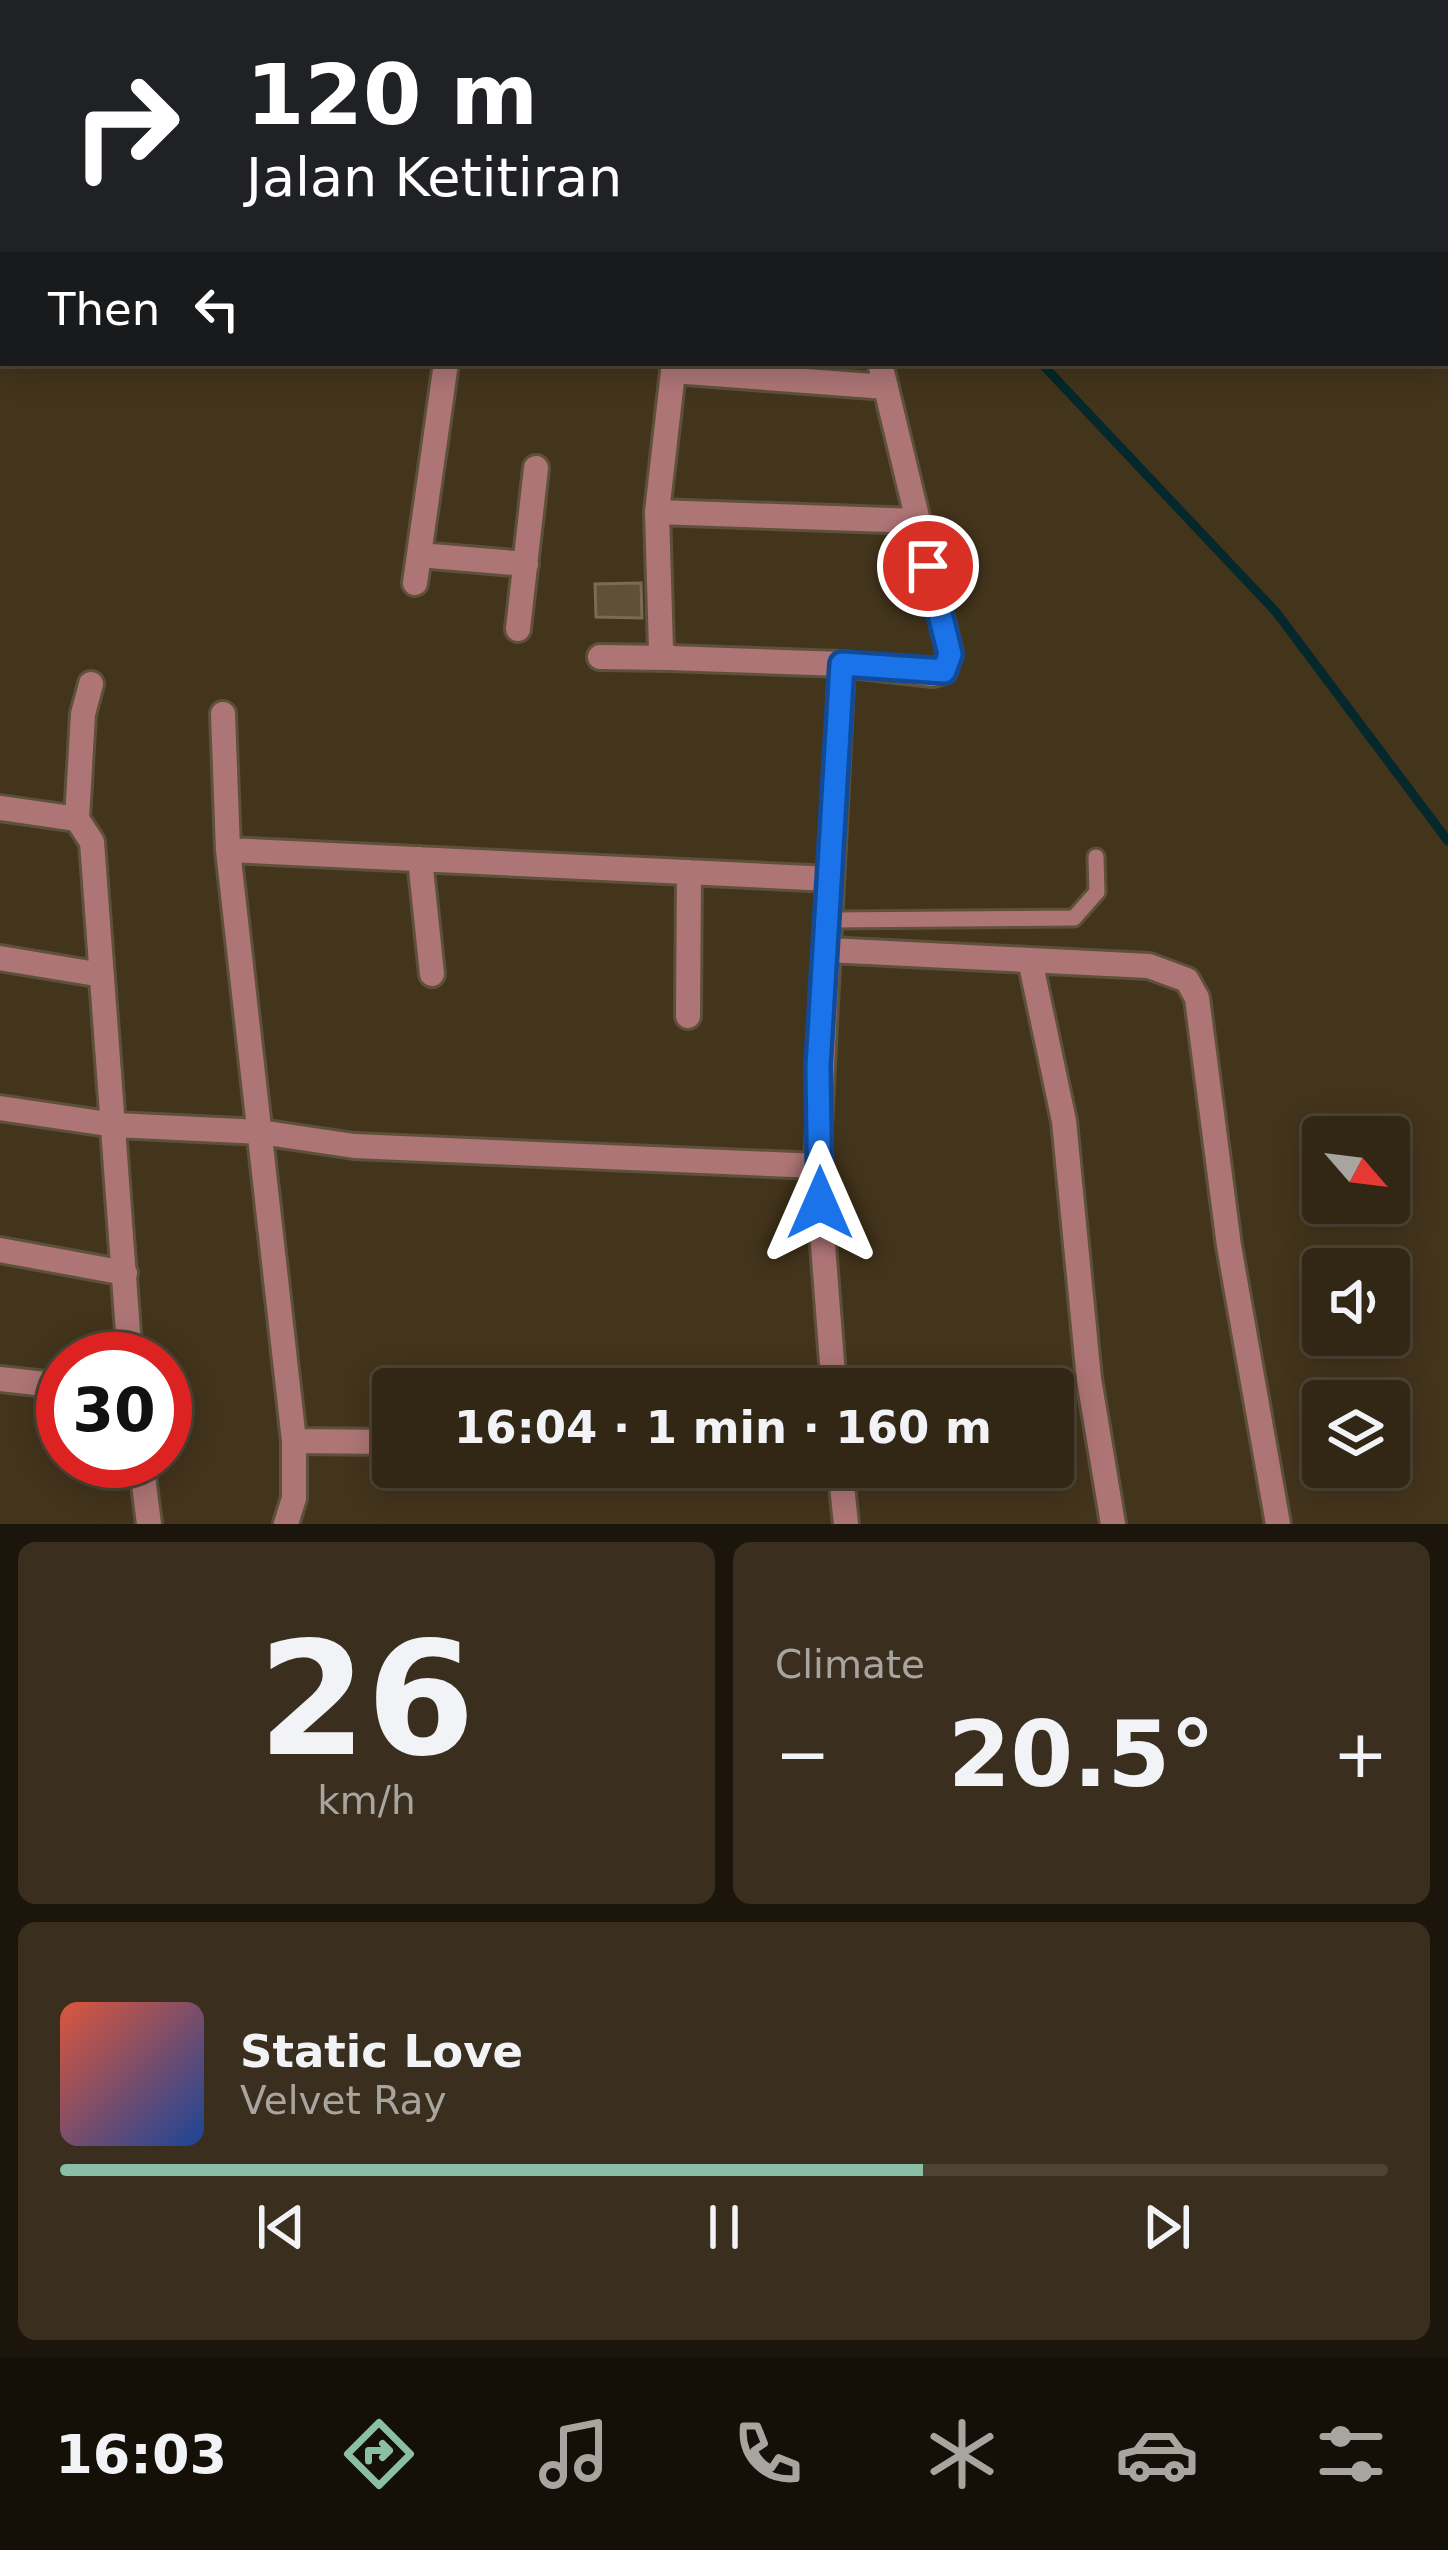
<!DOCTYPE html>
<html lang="en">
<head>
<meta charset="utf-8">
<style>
	:root { --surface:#322715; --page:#3a2f1e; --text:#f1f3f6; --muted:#a8a5a0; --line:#4d4434; --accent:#8abfa5 }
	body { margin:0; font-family:"DejaVu Sans",sans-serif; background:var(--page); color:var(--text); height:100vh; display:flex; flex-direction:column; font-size:45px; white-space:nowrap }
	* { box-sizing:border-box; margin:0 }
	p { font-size:39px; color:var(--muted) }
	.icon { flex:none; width:66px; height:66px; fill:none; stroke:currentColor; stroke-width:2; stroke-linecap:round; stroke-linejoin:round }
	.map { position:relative; height:1524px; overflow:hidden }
	.panel { display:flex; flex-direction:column; gap:18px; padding:18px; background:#1c150c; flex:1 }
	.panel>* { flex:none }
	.guide { position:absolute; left:0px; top:0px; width:1449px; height:366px; box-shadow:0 6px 30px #0003,0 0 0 3px var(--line); background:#202124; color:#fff; overflow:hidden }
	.needle { width:78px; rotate:118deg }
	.fabs { position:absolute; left:1302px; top:1116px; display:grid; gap:24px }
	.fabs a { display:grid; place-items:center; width:108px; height:108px; border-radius:12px; background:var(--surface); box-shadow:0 6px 30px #0003,0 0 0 3px var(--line); font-size:60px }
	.speed { position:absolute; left:36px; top:1332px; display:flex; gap:24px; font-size:60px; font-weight:700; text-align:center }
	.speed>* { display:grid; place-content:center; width:156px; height:156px; border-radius:50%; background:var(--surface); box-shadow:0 6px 30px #0003,0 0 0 3px var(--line); line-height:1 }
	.speed .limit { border:18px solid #d22; background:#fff; color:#111 }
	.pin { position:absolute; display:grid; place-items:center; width:102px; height:102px; color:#fff; margin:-51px; border:6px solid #fff; border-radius:50%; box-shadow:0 3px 12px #0007 }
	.me { position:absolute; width:132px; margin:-66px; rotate:0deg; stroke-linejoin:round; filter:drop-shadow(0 0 9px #0008) }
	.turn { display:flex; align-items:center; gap:42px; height:252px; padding:0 48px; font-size:54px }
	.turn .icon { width:156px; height:156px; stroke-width:2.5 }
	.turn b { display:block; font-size:84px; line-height:102px }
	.then { display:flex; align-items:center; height:114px; padding:0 48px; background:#0003; gap:24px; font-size:45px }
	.big { font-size:90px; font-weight:700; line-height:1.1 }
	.panel .widget { flex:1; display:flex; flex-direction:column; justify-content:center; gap:18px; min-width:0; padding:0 42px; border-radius:18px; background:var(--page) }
	.panel .dial { align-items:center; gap:0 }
	.dial b { font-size:156px; line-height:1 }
	.song { display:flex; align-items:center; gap:36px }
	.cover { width:144px; height:144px; border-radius:18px; background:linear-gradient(135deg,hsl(10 70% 55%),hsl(220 70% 35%)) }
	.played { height:12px; border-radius:6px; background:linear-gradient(90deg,var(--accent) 65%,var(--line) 65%) }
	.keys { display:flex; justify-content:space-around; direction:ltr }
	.heat { display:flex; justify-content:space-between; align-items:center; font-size:66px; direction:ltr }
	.panel .tiles { flex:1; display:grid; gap:18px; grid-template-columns:1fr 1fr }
	.widget:last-child { grid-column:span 2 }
	.trip { position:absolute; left:372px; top:1368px; width:702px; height:120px; border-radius:12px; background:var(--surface); box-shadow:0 6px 30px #0003,0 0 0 3px var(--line); font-weight:700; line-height:120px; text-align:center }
	.menu { display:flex; height:192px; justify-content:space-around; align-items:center; background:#141008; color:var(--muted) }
	.menu .icon { width:84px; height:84px }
	.menu .selected { color:var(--accent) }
	.menu b { font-size:54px; color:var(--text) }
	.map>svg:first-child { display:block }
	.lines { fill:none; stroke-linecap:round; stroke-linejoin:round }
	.stream { stroke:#04282b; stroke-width:9 }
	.building { fill:#605038; stroke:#7b6b52; stroke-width:3 }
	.lane-casing { stroke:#5e503a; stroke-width:21 }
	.street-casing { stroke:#5e503a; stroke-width:30 }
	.lane { stroke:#ae7576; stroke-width:15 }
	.street { stroke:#ae7576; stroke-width:24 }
	.route-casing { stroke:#114b97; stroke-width:30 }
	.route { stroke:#1a73e8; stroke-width:21 }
</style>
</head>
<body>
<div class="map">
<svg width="1448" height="1524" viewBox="0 0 1448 1524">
	<rect width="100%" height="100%" fill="#43341c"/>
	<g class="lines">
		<path class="stream" d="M938 0 939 3
			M1041 363 1276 612 1448 841"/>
	</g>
	<path class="building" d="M641 583 642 618 596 617 595 584Z"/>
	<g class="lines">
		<g class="lane-casing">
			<path id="lane" d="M829 920 1074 918 1097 892 1096 857"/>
		</g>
		<g class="street-casing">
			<path id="street" d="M357 0 358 3
				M643 0V3
				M796 0 797 3
				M534 3 541 0
				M1391 3 1400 0
				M0 226 3 225
				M674 363 657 512 661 650 669 658 842 664 933 674 944 671 950 654 880 363
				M673 371 886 387
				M657 512 918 521
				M419 555 526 564
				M415 583 446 363
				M518 629 536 468
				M600 657 669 658
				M223 714 228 850 831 879
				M0 808 77 819 92 842 130 1359
				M77 819 83 714 91 684
				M228 850 294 1441V1498L286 1524
				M420 859 432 974
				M828 950 1149 966 1187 980 1197 998 1229 1246 1278 1524
				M0 958 102 975
				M1030 960 1064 1121 1089 1379 1113 1524
				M688 1016 689 872
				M0 1108 115 1125 260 1132 354 1146 817 1166
				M0 1250 125 1273
				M0 1379 63 1386
				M834 1389 817 1166 842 664
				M294 1441 393 1442
				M141 1461 149 1524
				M840 1467 846 1524"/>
		</g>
		<use href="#lane" class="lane"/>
		<use href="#street" class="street"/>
	</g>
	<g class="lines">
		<g class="route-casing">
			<path id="route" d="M820 1203 818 1067 842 664 944 671 950 654 928 566"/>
		</g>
		<use href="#route" class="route"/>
	</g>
</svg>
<div class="fabs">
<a><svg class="needle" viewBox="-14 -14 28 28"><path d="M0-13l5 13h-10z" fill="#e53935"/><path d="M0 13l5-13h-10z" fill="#a8a5a0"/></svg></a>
<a><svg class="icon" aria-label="sound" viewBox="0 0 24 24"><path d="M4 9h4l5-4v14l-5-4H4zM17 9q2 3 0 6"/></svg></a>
<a><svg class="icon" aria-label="layers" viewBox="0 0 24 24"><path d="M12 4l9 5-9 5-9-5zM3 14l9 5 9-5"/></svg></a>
</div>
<div class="speed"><div class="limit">30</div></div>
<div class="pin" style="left:928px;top:566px;background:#d93025"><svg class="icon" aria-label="arrive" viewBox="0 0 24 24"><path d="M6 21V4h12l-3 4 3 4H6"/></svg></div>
<svg class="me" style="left:820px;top:1203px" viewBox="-20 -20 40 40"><path d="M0-17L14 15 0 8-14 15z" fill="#1a73e8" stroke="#fff" stroke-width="4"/></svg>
<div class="trip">16:04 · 1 min · 160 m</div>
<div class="guide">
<div class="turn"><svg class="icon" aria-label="right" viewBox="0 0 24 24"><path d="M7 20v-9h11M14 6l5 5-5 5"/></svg><div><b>120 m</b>Jalan Ketitiran</div></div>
<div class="then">Then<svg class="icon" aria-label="left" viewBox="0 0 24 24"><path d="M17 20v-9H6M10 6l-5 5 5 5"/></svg></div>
</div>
</div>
<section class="panel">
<div class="tiles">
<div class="widget dial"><b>26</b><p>km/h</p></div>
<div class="widget"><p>Climate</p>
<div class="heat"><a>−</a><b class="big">20.5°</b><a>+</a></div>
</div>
<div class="widget">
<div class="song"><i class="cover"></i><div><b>Static Love</b><p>Velvet Ray</p></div></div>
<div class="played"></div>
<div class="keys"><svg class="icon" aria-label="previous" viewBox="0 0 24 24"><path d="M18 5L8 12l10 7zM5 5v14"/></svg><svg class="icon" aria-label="pause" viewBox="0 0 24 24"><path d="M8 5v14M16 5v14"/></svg><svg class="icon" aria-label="next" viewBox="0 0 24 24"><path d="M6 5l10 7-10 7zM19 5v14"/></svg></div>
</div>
</div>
</section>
<nav class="menu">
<b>16:03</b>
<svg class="icon selected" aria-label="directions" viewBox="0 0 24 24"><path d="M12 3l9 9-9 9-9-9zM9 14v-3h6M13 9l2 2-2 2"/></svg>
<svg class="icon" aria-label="music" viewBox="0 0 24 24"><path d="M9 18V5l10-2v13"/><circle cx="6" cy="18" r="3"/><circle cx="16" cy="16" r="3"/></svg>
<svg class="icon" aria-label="phone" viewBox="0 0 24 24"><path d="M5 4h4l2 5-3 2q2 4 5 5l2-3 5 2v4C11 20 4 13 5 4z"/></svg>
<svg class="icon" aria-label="climate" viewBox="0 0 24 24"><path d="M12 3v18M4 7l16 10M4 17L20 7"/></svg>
<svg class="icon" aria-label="car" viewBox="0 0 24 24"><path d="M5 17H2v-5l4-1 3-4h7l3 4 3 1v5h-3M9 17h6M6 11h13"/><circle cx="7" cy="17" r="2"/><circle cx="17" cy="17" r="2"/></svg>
<svg class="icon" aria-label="filters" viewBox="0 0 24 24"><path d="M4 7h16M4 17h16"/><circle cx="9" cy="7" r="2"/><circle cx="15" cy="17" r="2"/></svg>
</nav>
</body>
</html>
